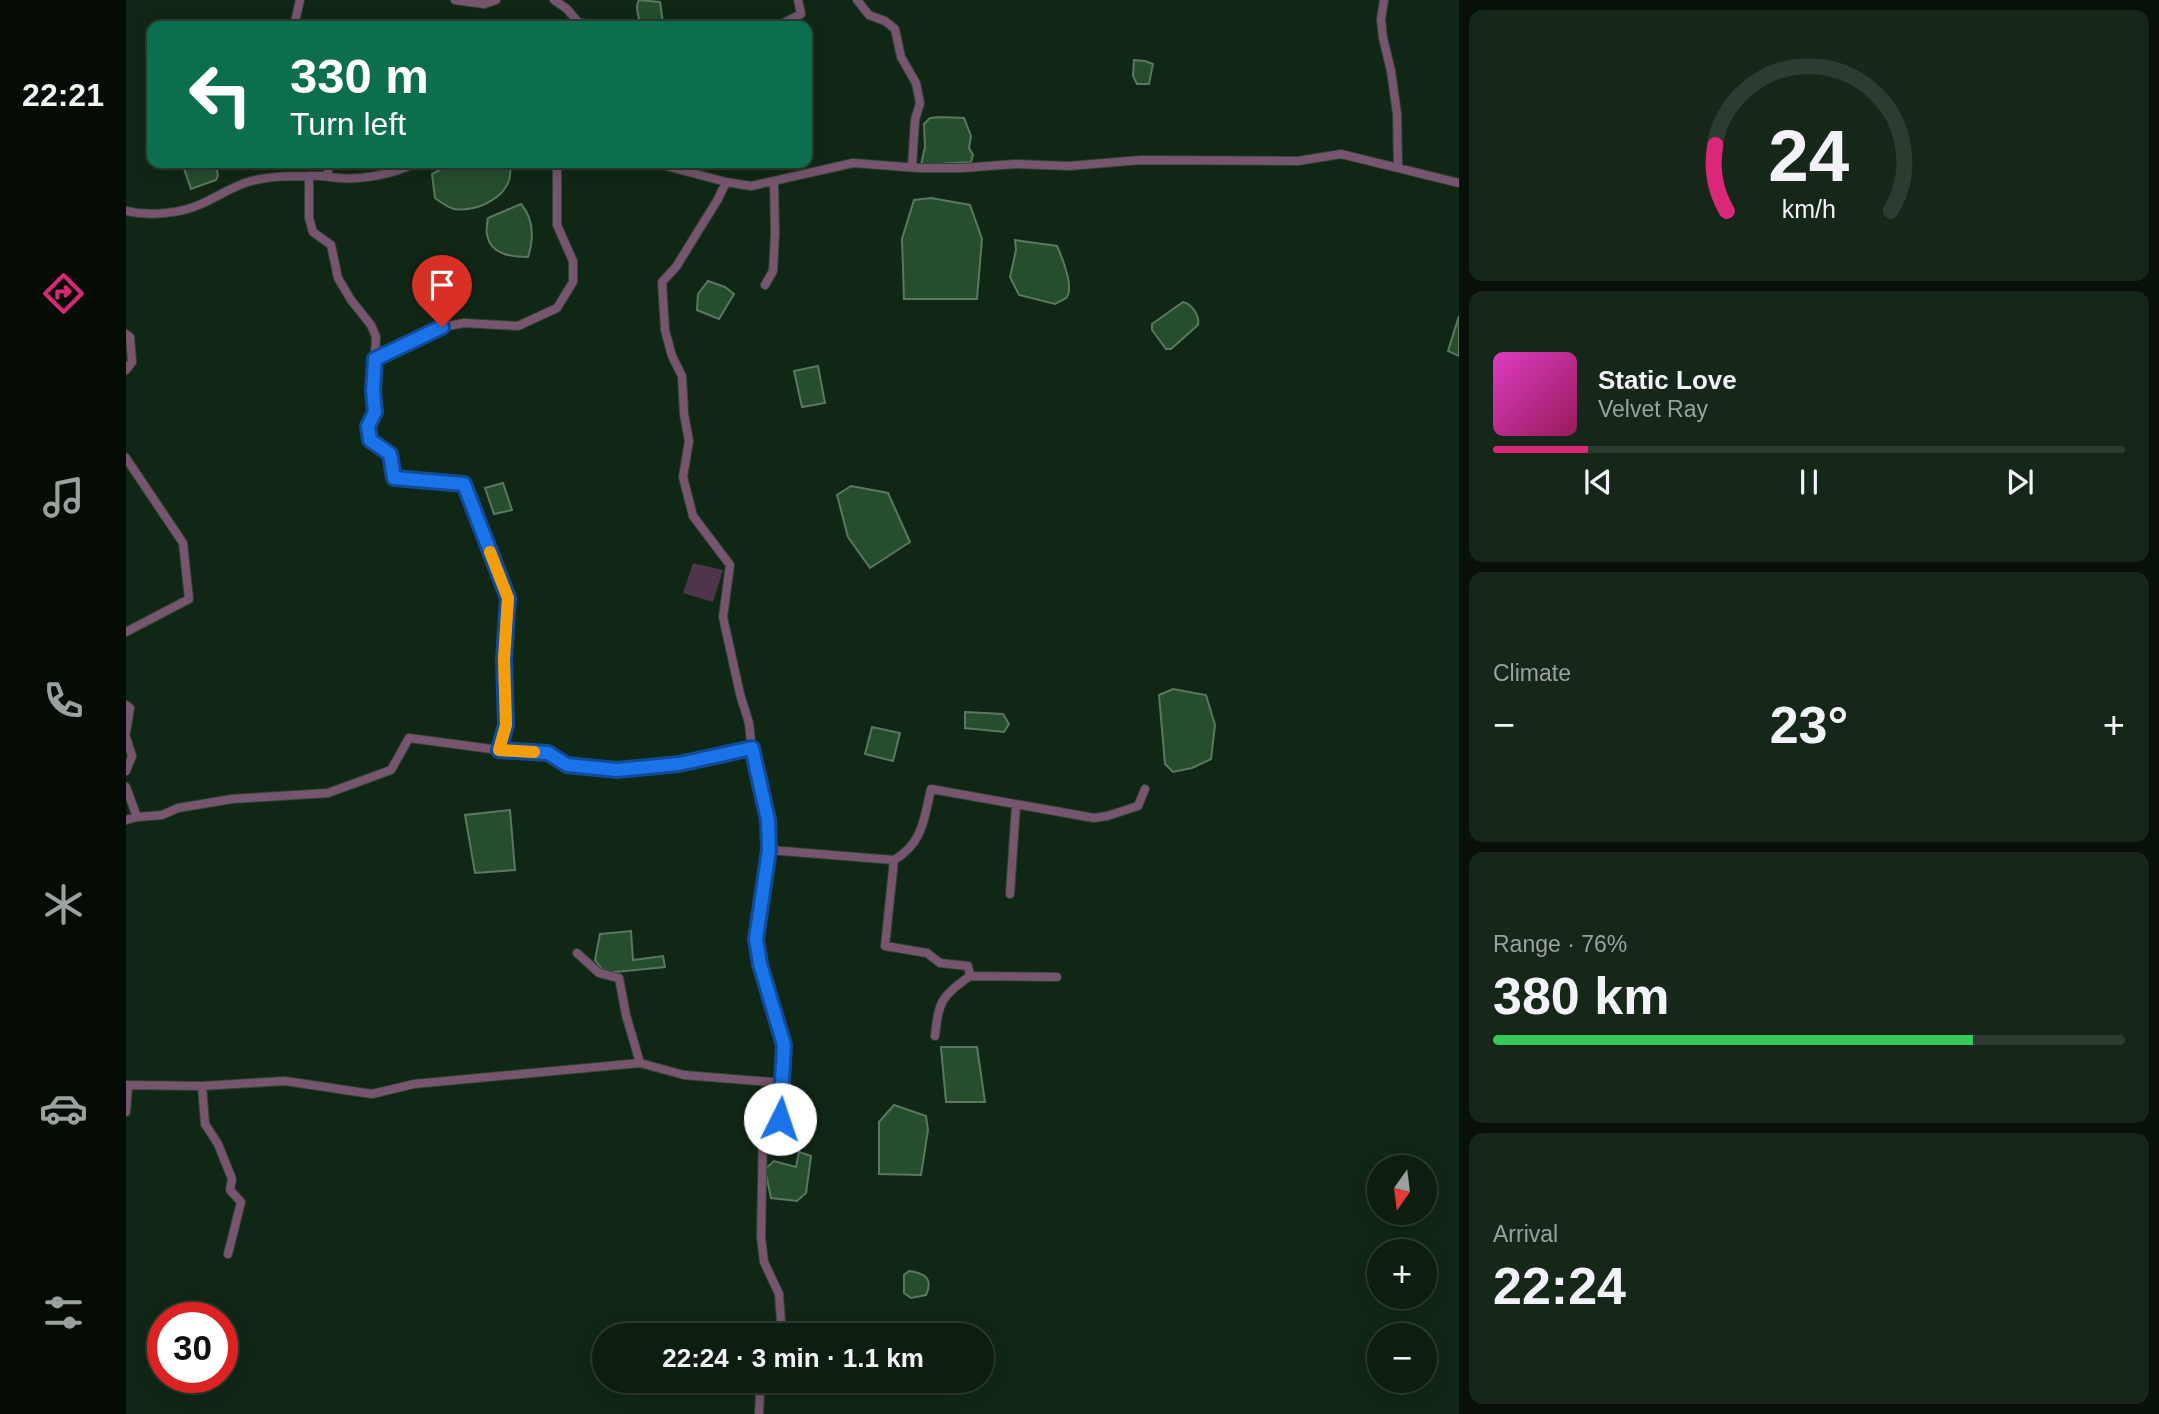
<!DOCTYPE html>
<html lang="en">
<head>
<meta charset="utf-8">
<style>
	:root { --surface:#0d1d10; --page:#162619; --text:#f1f3f6; --muted:#9aa29f; --line:#2d3b30; --accent:#db2777 }
	body { margin:0; font-family:Arial,sans-serif; background:var(--page); color:var(--text); height:100vh; display:flex; flex-direction:column; font-size:26px; white-space:nowrap }
	* { box-sizing:border-box; margin:0 }
	p { font-size:23px; color:var(--muted) }
	.icon { flex:none; width:38px; height:38px; fill:none; stroke:currentColor; stroke-width:2; stroke-linecap:round; stroke-linejoin:round }
	.map { position:relative; flex:1; overflow:hidden }
	.sheet { display:flex; flex-direction:column; gap:10px; padding:10px; background:#071009; width:700px }
	.sheet>* { flex:none }
	.top-card { position:absolute; left:21px; top:21px; width:665px; height:147px; border-radius:14px; box-shadow:0 4px 18px #0003,0 0 0 2px var(--line); background:#0b6e4f; color:#fff; overflow:hidden }
	.needle { width:46px; rotate:194deg }
	.fabs { position:absolute; left:1241px; top:1155px; display:grid; gap:14px }
	.fabs a { display:grid; place-items:center; width:70px; height:70px; border-radius:50%; background:var(--surface); box-shadow:0 4px 18px #0003,0 0 0 2px var(--line); font-size:35px }
	.speed { position:absolute; left:21px; top:1302px; display:flex; gap:14px; font-size:35px; font-weight:700; text-align:center }
	.speed>* { display:grid; place-content:center; width:91px; height:91px; border-radius:50%; background:var(--surface); box-shadow:0 4px 18px #0003,0 0 0 2px var(--line); line-height:1 }
	.speed .limit { border:10px solid #d22; background:#fff; color:#111 }
	.pin { position:absolute; display:grid; place-items:center; width:60px; height:60px; color:#fff; margin:-72px -30px; border-radius:50% 50% 50% 0; rotate:-45deg; box-shadow:0 0 7px #0007 }
	.pin .icon { rotate:45deg }
	.me { position:absolute; width:77px; margin:-38px; rotate:4deg; stroke-linejoin:round; filter:drop-shadow(0 0 5px #0008) }
	.turn { display:flex; align-items:center; gap:24px; height:147px; padding:0 28px; font-size:32px }
	.turn .icon { width:91px; height:91px; stroke-width:2.5 }
	.turn b { display:block; font-size:49px; line-height:60px }
	.big { font-size:52px; font-weight:700; line-height:1.1 }
	.sheet .widget { flex:1; display:flex; flex-direction:column; justify-content:center; gap:10px; min-width:0; padding:0 24px; border-radius:14px; background:var(--page) }
	.sheet .dial { align-items:center; gap:0 }
	.dial svg { height:182px; overflow:visible; fill:none; stroke:var(--line); stroke-width:7; stroke-linecap:round; text-anchor:middle }
	.dial text { fill:var(--text); stroke:none }
	.song { display:flex; align-items:center; gap:21px }
	.cover { width:84px; height:84px; border-radius:10px; background:linear-gradient(135deg,hsl(310 70% 55%),hsl(330 70% 35%)) }
	.played { height:7px; border-radius:4px; background:linear-gradient(90deg,var(--accent) 15%,var(--line) 15%) }
	.keys { display:flex; justify-content:space-around; direction:ltr }
	.heat { display:flex; justify-content:space-between; align-items:center; font-size:38px; direction:ltr }
	.charge { height:10px; border-radius:5px; background:linear-gradient(90deg,#34c759 76%,var(--line) 0) }
	.trip { position:absolute; left:466px; top:1323px; width:402px; height:70px; border-radius:35px; background:var(--surface); box-shadow:0 4px 18px #0003,0 0 0 2px var(--line); font-weight:700; line-height:70px; text-align:center }
	main { display:flex; flex:1; min-height:0 }
	.tab-bar { display:flex; flex-direction:column; width:126px; justify-content:space-around; align-items:center; background:#050c06; color:var(--muted) }
	.tab-bar .icon { width:49px; height:49px }
	.tab-bar .selected { color:var(--accent) }
	.tab-bar b { font-size:32px; color:var(--text) }
	.map>svg:first-child { display:block }
	.green { fill:#503449 }
	.water { fill:#264d2e; stroke:#59785f; stroke-width:2 }
	.lines { fill:none; stroke-linecap:round; stroke-linejoin:round }
	.street-casing { stroke:#2f4434; stroke-width:10 }
	.street { stroke:#77556e; stroke-width:8 }
	.route-casing { stroke:#114b97; stroke-width:18 }
	.route { stroke:#1a73e8; stroke-width:12 }
	.slow { stroke:#f59e0b; stroke-width:12 }
</style>
</head>
<body>
<main>
<nav class="tab-bar">
<b>22:21</b>
<svg class="icon selected" aria-label="directions" viewBox="0 0 24 24"><path d="M12 3l9 9-9 9-9-9zM9 14v-3h6M13 9l2 2-2 2"/></svg>
<svg class="icon" aria-label="music" viewBox="0 0 24 24"><path d="M9 18V5l10-2v13"/><circle cx="6" cy="18" r="3"/><circle cx="16" cy="16" r="3"/></svg>
<svg class="icon" aria-label="phone" viewBox="0 0 24 24"><path d="M5 4h4l2 5-3 2q2 4 5 5l2-3 5 2v4C11 20 4 13 5 4z"/></svg>
<svg class="icon" aria-label="climate" viewBox="0 0 24 24"><path d="M12 3v18M4 7l16 10M4 17L20 7"/></svg>
<svg class="icon" aria-label="car" viewBox="0 0 24 24"><path d="M5 17H2v-5l4-1 3-4h7l3 4 3 1v5h-3M9 17h6M6 11h13"/><circle cx="7" cy="17" r="2"/><circle cx="17" cy="17" r="2"/></svg>
<svg class="icon" aria-label="filters" viewBox="0 0 24 24"><path d="M4 7h16M4 17h16"/><circle cx="9" cy="7" r="2"/><circle cx="15" cy="17" r="2"/></svg>
</nav>
<div class="map">
<svg width="1333" height="1414" viewBox="0 0 1333 1414">
	<rect width="100%" height="100%" fill="#112716"/>
	<path class="green" d="M567 563 597 570 587 602 557 593Z"/>
	<path class="water" d="M513 0 534 2 537 23 532 26H517C512 20 509 6 513 0Z
		M1008 60 1019 61 1027 64 1023 84H1011L1007 76Z
		M814 117 838 118 845 136 843 148 847 155 845 162 795 165 799 147 798 124 804 118Z
		M56 163H89L92 175 90 180 65 189Z
		M354 165H373L384 168C388 195 351 213 328 209 322 208 315 202 309 198L306 174 317 168Z
		M805 198 844 205 856 239 851 299H778L776 239 788 200Z
		M395 204C408 219 408 238 402 257 386 257 365 255 361 235 360 230 361 223 362 218Z
		M889 240 931 246C936 257 949 289 940 298 939 299 930 303 929 304L893 295 884 277 890 250Z
		M582 281 599 287 608 294 593 319 571 310 572 294Z
		M1057 302C1066 304 1074 316 1072 325L1045 349H1040L1026 330V324Z
		M1333 316V356L1322 351Z
		M692 366 699 403 676 407 668 371Z
		M377 483 386 510 368 514 359 488Z
		M725 486 762 493 784 542 744 568 722 537 711 495Z
		M1047 689 1080 695 1089 725 1085 759 1066 768 1047 772 1039 764 1033 695Z
		M839 712 877 714 883 724 878 732 839 728Z
		M746 727 774 733 767 761 739 754Z
		M384 810 389 870 349 873 339 815Z
		M505 931 507 960 537 956 539 967 479 973 469 960 474 934Z
		M851 1047 859 1102H820L815 1047Z
		M768 1105 800 1116 802 1130 795 1175 753 1174V1122Z
		M673 1152 685 1156 680 1193 671 1201 645 1198 639 1169 648 1161 670 1167Z
		M783 1271C798 1273 808 1278 800 1295L785 1298 778 1293V1275Z
		M696 1324 710 1327 714 1335H689L691 1326Z"/>
	<g class="lines">
		<g class="street-casing">
			<path id="street" d="M329 0 358 4 370 0
				M428 0 441 9 452 22 468 26
				M731 0 743 15 759 21 769 29 775 57 790 83 794 103 789 120 786 167
				M1258 0 1255 19 1257 38 1265 71 1271 114 1272 167
				M168 26 174 0
				M652 26 675 14 672 0
				M290 163C267 174 237 180 212 178 202 177 194 175 183 176V218L187 232 205 245 212 278 225 300 245 325 250 337 247 391 249 412 242 426 244 440 264 454 268 478 338 484 382 599 378 659 380 725 373 750
				M447 163H468
				M529 163 600 182 625 186 727 163 793 168H837L889 164 943 166 1015 160 1172 161 1215 154 1333 183
				M201 175 204 163
				M600 182 592 199 550 267 536 282 539 330 546 356 556 376 558 414 563 441 557 477 567 516 604 565 597 617 614 694 623 723 627 760 643 820V850L630 939 634 964 658 1046 654 1119 637 1133 635 1237 638 1262 653 1294 656 1335
				M0 211C22 216 54 214 75 204 89 198 104 188 119 183 139 176 162 176 183 176
				M639 285 647 271 649 234 648 181
				M0 334 4 337 6 362 0 370
				M249 359 316 327 338 323 392 326 431 308 447 282V261L431 225V163
				M0 458 57 543 63 599 0 632
				M0 705 4 708 0 732
				M0 737 6 756 0 771
				M0 787 11 817
				M0 820 11 817 36 815 52 808 106 799 202 793 265 770 283 738 373 750 423 753 441 765 491 770 553 764 626 748
				M643 850 768 860C797 843 798 819 805 789L968 818 981 816 1012 806 1019 789
				M768 860 759 946 801 953 814 963 842 966 844 976C815 997 813 1000 809 1036
				M884 894 890 805
				M451 953 473 973 493 978 500 1015 514 1063
				M844 976 931 977
				M0 1085 76 1086 159 1081 246 1094 288 1084 514 1063 558 1075 657 1083
				M76 1086 79 1124 92 1144 106 1179 104 1190 115 1202 102 1254
				M0 1112 2 1086
				M633 1414 634 1393 642 1386 654 1381"/>
		</g>
		<use href="#street" class="street"/>
	</g>
	<g class="lines">
		<g class="route-casing">
			<path id="route" d="M316 327 249 359 247 391 249 412 242 426 244 440 264 454 268 478 338 484 382 598 378 659 380 725 373 750 422 753 441 765 491 770 553 764 626 748 642 820 643 850 630 939 634 964 658 1045 654 1119"/>
		</g>
		<use href="#route" class="route"/>
		<path class="slow" d="M364 552 382 598 378 659 380 725 373 750 408 752"/>
	</g>
</svg>
<div class="fabs">
<a><svg class="needle" viewBox="-14 -14 28 28"><path d="M0-13l5 13h-10z" fill="#e53935"/><path d="M0 13l5-13h-10z" fill="#9aa29f"/></svg></a>
<a>+</a>
<a>−</a>
</div>
<div class="speed"><div class="limit">30</div></div>
<div class="pin" style="left:316px;top:327px;background:#d93025"><svg class="icon" aria-label="arrive" viewBox="0 0 24 24"><path d="M6 21V4h12l-3 4 3 4H6"/></svg></div>
<svg class="me" style="left:654px;top:1119px" viewBox="-20 -20 40 40"><circle r="19" fill="#fff"/><path d="M0-13L10 11 0 6-10 11z" fill="#1a73e8"/></svg>
<div class="trip">22:24 · 3 min · 1.1 km</div>
<div class="top-card">
<div class="turn"><svg class="icon" aria-label="left" viewBox="0 0 24 24"><path d="M17 20v-9H6M10 6l-5 5 5 5"/></svg><div><b>330 m</b>Turn left</div></div>
</div>
</div>
<section class="sheet">
<div class="widget dial"><svg viewBox="0 0 100 80">
<path d="M14 69A42 42 0 1 1 86 69"/>
<path d="M14 69A42 42 0 0 1 9 40" stroke="#db2777"/>
<text x="50" y="56" font-size="32" font-weight="700">24</text>
<text x="50" y="72" font-size="11">km/h</text>
</svg></div>
<div class="widget">
<div class="song"><i class="cover"></i><div><b>Static Love</b><p>Velvet Ray</p></div></div>
<div class="played"></div>
<div class="keys"><svg class="icon" aria-label="previous" viewBox="0 0 24 24"><path d="M18 5L8 12l10 7zM5 5v14"/></svg><svg class="icon" aria-label="pause" viewBox="0 0 24 24"><path d="M8 5v14M16 5v14"/></svg><svg class="icon" aria-label="next" viewBox="0 0 24 24"><path d="M6 5l10 7-10 7zM19 5v14"/></svg></div>
</div>
<div class="widget"><p>Climate</p>
<div class="heat"><a>−</a><b class="big">23°</b><a>+</a></div>
</div>
<div class="widget"><p>Range · 76%</p><b class="big">380 km</b><div class="charge"></div></div>
<div class="widget"><p>Arrival</p><b class="big">22:24</b></div>
</section>
</main>
</body>
</html>
